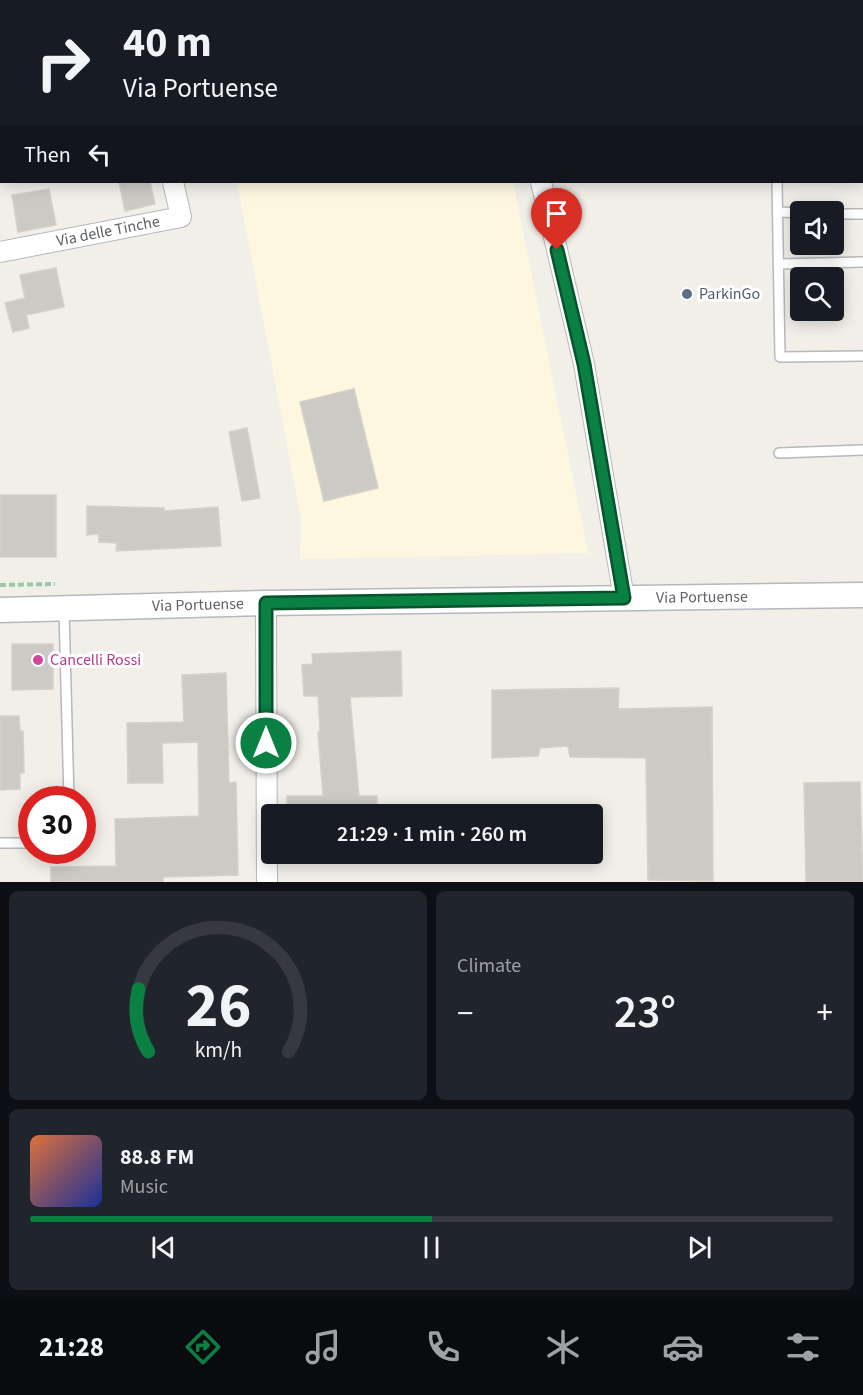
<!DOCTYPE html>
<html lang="en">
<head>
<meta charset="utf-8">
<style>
	:root { --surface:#171b24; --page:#20242c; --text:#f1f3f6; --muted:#9ea1a6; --line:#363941; --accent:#0b8043 }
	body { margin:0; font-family:"Source Sans 3",sans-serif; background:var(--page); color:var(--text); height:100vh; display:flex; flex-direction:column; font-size:22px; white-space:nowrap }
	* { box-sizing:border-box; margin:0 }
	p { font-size:20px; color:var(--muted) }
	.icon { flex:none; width:33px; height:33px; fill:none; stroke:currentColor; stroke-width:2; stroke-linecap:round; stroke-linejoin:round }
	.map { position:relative; height:882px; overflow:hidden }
	.panel { display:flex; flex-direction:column; gap:9px; padding:9px; background:#0d0f14; flex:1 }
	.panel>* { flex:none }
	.top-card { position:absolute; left:0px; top:0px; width:864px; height:183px; box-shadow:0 3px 15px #0003; background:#171b24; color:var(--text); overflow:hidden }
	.buttons { position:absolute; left:790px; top:201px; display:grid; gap:12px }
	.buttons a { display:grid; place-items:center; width:54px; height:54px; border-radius:6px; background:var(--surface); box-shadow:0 3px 15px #0003; font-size:30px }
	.speed { position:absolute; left:18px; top:786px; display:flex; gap:12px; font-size:30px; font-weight:700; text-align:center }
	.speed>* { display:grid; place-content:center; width:78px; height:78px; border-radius:50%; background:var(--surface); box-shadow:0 3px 15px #0003; line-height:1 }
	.speed .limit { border:9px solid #d22; background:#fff; color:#111 }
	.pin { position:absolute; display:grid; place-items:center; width:51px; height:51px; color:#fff; margin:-62px -26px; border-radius:50% 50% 50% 0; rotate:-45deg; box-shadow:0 0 6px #0007 }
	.pin .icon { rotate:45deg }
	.me { position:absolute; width:66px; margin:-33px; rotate:0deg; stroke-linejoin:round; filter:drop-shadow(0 0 4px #0008) }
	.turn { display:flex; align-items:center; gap:21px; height:126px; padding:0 24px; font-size:27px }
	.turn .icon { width:78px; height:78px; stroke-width:2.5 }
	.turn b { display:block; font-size:42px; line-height:51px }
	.then { display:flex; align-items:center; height:57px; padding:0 24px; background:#0003; gap:12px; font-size:22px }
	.big { font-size:45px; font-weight:600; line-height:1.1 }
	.panel .widget { flex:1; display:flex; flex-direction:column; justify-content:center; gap:9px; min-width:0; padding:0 21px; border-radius:9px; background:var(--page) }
	.panel .dial { align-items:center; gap:0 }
	.dial svg { height:156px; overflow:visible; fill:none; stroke:var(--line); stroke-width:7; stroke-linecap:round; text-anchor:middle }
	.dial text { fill:var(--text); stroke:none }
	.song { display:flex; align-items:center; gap:18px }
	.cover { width:72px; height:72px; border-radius:9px; background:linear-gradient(135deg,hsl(20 70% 55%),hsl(230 70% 35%)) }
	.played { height:6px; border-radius:3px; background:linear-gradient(90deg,var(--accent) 50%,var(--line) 50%) }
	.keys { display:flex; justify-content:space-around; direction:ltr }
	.heat { display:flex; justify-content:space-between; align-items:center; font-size:33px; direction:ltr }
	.panel .tiles { flex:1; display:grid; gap:9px; grid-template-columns:1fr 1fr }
	.widget:last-child { grid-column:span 2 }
	.trip { position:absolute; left:261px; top:804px; width:342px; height:60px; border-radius:6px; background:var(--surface); box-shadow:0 3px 15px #0003; font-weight:600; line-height:60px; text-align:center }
	.tab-bar { display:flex; height:96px; justify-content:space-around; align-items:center; background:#090b0e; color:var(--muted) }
	.tab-bar .icon { width:42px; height:42px }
	.tab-bar .current { color:var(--accent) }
	.tab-bar b { font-size:27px; color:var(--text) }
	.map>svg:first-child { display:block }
	.commercial { fill:#fef7e0 }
	.building { fill:#cccac5; stroke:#d6d1c6; stroke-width:1.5 }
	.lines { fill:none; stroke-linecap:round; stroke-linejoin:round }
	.service-casing { stroke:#b5b8bc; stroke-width:12 }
	.minor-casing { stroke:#b5b8bc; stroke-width:22 }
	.tertiary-casing { stroke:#b5b8bc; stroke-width:27 }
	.path { stroke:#9cc7a9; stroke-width:4; stroke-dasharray:6 3; stroke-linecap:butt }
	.service { stroke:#fff; stroke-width:9 }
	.minor { stroke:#fff; stroke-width:20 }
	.tertiary { stroke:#fff; stroke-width:24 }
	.route-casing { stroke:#07532c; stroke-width:15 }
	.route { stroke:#0b8043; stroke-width:10 }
	.service-dot { fill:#5c6f8a; stroke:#fff; stroke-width:2 }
	.hotel-dot { fill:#d1479c; stroke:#fff; stroke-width:2 }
	.labels { text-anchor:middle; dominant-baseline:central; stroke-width:6; stroke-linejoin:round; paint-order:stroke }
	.street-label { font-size:16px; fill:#5f6368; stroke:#fff }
	.service-label { font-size:16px; fill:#4e5e75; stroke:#fff; text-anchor:start }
	.hotel-label { font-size:16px; fill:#b23c85; stroke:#fff; text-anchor:start }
</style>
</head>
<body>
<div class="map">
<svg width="863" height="882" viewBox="0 0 863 882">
	<rect width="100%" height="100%" fill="#f1efe8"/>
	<path class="commercial" d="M203 0H477V1L203 2Z
		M237 182H513L588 553 300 559 301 518Z"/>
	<path class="building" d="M119 182H150L155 204 125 211Z
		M49 189 56 225 18 232 12 195Z
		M56 268 64 307 26 315 29 328 13 332 5 303 25 298 20 275Z
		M354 389 378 488 324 501 300 402Z
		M247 428 260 498 242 501 229 432Z
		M0 495H56V557H0Z
		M87 506 164 508V511L218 507 221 546 116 551 117 543 99 542V534L87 535Z
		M12 644H53V689L12 690Z
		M401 651 402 696 350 697 359 796H377V814H287V796H323L318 732H320L318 696H304L302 665 313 664 312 654Z
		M226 673 229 783 236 782 238 875 163 877V882H51V867L116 866 115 819 199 816 198 742 162 743 163 783H128L127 723 184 722 182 675Z
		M619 688 618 709 712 707 713 881 648 880 646 758 570 757 568 746 540 748 538 756 492 758V690Z
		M0 716H19L20 731H23L24 773H20V789L0 790Z
		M860 782 863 882H806L804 783Z"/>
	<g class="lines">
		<g class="service-casing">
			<path id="service" d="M782 2V0
				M862 165H863
				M777 182 780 357 863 356
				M779 212 801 213
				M834 214H863
				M778 264 863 262
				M779 453 863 450
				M64 610 69 800
				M0 843H32"/>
		</g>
		<g class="minor-casing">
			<g id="minor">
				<path d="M501 0V2"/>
				<path d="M541 182 584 364 624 598"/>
				<path id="s1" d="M0 252 181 217 173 182"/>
				<path d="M266 603 267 882"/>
			</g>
		</g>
		<g class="tertiary-casing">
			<g id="tertiary">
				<path id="s2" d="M0 610 266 603 863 595"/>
			</g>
		</g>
		<path class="path" d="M0 585 55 584"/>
		<use href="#service" class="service"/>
		<use href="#minor" class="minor"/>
		<use href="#tertiary" class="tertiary"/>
	</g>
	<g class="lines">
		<g class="route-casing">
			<path id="route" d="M266 743V603L624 598 584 364 557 250"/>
		</g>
		<use href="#route" class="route"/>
	</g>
	<circle class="service-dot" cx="687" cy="294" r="6"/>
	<circle class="hotel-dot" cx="38" cy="660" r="6"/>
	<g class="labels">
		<g class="street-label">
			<text stroke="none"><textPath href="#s1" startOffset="110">Via delle Tinche</textPath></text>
			<text stroke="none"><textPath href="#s2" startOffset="702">Via Portuense</textPath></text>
			<text stroke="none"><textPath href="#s2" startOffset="198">Via Portuense</textPath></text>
		</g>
		<g class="service-label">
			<text x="699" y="294">ParkinGo</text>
		</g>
		<g class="hotel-label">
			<text x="50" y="660">Cancelli Rossi</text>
		</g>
	</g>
</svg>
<div class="buttons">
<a><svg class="icon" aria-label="sound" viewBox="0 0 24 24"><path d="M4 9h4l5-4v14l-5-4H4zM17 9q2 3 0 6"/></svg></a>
<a><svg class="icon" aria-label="search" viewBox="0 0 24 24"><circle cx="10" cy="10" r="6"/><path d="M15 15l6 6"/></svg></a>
</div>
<div class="speed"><div class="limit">30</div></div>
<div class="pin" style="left:557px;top:250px;background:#d93025"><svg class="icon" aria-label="arrive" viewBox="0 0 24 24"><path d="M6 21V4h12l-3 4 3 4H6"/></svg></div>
<svg class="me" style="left:266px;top:743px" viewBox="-20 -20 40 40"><circle r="17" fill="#0b8043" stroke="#fff" stroke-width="3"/><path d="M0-11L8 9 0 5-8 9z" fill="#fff"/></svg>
<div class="trip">21:29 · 1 min · 260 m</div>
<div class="top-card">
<div class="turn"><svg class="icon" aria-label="right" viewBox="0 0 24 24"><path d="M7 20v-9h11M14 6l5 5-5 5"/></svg><div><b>40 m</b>Via Portuense</div></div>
<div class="then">Then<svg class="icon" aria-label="left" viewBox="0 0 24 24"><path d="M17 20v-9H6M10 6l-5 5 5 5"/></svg></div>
</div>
</div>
<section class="panel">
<div class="tiles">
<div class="widget dial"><svg viewBox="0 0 100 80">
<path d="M14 69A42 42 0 1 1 86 69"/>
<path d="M14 69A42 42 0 0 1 9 37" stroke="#0b8043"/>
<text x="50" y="56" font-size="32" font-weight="700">26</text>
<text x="50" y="72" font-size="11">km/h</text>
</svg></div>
<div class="widget"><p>Climate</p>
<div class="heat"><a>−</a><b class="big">23°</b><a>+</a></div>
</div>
<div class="widget">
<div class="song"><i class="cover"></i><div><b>88.8 FM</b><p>Music</p></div></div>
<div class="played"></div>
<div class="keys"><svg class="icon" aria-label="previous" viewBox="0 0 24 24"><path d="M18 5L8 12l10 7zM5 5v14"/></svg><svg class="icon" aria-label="pause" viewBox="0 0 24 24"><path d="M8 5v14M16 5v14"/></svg><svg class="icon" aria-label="next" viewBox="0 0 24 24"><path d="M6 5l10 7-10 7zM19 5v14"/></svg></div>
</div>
</div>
</section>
<nav class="tab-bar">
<b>21:28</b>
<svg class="icon current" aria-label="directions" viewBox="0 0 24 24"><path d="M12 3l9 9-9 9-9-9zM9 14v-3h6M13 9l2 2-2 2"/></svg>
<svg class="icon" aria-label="music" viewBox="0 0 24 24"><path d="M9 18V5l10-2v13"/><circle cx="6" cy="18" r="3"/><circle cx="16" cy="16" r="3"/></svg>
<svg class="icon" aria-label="phone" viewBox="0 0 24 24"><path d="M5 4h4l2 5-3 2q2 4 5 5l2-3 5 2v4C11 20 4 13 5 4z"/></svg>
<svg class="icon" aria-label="climate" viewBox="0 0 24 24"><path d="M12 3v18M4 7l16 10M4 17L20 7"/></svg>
<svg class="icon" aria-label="car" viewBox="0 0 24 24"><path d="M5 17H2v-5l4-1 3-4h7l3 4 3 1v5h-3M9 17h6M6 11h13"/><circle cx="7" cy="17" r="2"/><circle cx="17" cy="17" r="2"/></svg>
<svg class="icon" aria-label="filters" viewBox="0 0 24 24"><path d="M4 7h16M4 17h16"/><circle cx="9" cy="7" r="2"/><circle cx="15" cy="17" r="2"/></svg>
</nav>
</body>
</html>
